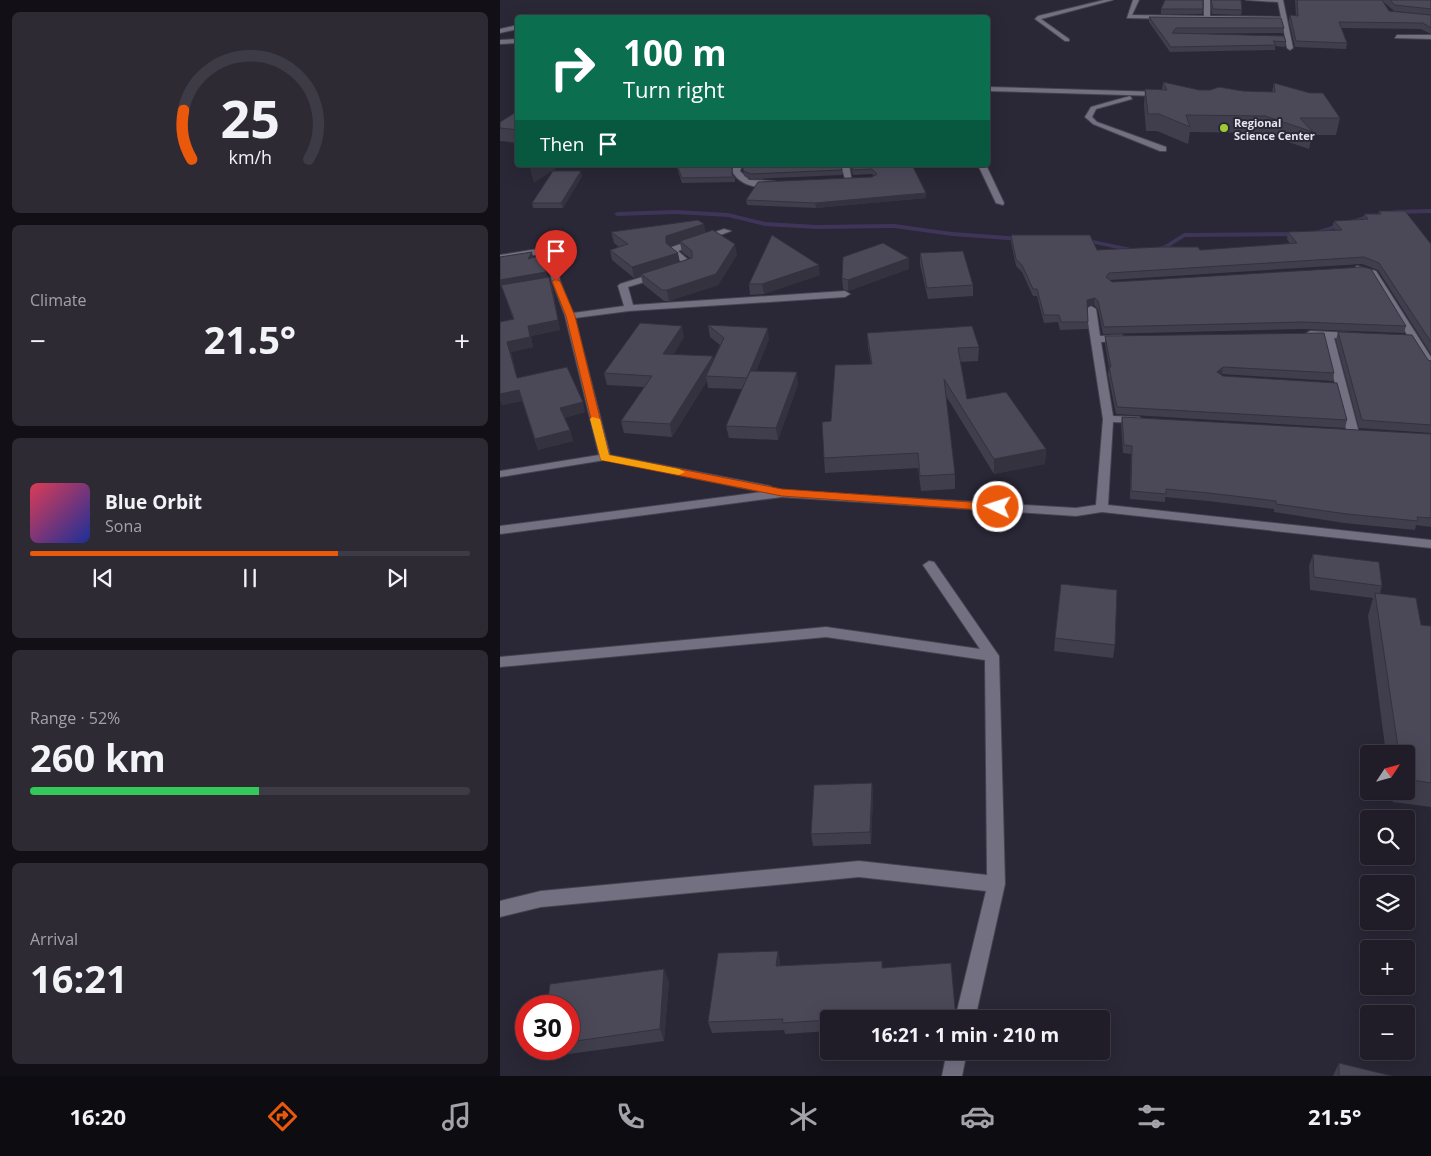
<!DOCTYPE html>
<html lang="en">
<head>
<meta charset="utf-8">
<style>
	:root { --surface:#201d28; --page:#2d2a34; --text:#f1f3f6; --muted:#a2a2a8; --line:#3d3b45; --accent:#ea580c }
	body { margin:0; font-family:"Open Sans",sans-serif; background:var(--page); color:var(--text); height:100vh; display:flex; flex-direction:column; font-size:19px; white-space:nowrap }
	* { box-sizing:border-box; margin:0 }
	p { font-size:16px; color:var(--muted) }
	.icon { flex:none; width:28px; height:28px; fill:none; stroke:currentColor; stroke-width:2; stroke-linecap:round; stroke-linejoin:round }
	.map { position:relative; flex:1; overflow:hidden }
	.drawer { display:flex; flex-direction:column; gap:12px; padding:12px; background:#121016; width:500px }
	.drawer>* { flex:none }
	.hud { position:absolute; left:15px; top:15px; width:475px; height:152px; border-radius:5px; box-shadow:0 5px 20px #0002,0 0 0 1px var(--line); background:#0b6e4f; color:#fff; overflow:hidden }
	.needle { width:32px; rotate:54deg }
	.tools { position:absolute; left:860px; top:745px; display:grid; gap:10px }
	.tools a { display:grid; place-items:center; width:55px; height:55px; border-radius:5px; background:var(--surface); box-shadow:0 5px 20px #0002,0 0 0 1px var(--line); font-size:25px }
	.speed { position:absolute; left:15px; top:995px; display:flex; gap:10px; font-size:25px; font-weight:700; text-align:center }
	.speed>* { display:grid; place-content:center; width:65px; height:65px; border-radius:50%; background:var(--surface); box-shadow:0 5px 20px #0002,0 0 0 1px var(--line); line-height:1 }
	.speed .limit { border:8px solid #d22; background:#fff; color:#111 }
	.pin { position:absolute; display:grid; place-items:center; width:42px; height:42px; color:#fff; margin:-51px -21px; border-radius:50% 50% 50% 0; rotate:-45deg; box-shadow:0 0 5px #0007 }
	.pin .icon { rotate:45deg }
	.me { position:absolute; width:55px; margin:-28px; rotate:274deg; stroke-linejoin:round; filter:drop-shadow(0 0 4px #0008) }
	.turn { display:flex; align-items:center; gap:18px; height:105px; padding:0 25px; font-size:22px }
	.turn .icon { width:65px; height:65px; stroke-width:2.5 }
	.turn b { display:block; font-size:35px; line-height:42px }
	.then { display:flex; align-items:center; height:48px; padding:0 25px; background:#0003; gap:10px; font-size:19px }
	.big { font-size:38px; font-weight:700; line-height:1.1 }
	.drawer .widget { flex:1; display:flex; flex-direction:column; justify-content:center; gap:8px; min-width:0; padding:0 18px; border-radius:8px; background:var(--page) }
	.drawer .dial { align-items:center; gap:0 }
	.dial svg { height:130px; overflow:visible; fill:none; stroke:var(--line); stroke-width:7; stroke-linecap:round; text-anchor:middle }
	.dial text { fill:var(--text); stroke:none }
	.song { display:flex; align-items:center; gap:15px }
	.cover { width:60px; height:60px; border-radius:8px; background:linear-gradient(135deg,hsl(350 70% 55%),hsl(230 70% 35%)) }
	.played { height:5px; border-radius:2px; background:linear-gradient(90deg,var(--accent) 70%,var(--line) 70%) }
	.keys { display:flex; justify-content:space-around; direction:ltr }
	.heat { display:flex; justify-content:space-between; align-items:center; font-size:28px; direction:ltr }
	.charge { height:8px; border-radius:4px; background:linear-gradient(90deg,#34c759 52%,var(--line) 0) }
	.trip { position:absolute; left:320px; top:1010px; width:290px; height:50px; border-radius:5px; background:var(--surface); box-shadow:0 5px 20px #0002,0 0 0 1px var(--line); font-weight:700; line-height:50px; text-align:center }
	.dock { display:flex; height:80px; justify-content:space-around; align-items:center; background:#0d0c10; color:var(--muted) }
	.dock .icon { width:35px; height:35px }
	.dock .active { color:var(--accent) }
	.dock b { font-size:22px; color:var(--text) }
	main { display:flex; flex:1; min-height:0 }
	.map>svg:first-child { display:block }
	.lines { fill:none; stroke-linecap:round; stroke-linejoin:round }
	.stream { fill:#3e3559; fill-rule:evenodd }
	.minor-casing { stroke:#46434f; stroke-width:2 }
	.minor { fill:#737082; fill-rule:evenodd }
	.wall { fill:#403e4c; fill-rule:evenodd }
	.shaded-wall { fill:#34323e }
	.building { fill:#4b4858; stroke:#34323e }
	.route { fill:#ea580c; stroke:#983908 }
	.slow { fill:#f59e0b }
	.poi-dot { fill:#9dca31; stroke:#2a2736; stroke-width:2 }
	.labels { text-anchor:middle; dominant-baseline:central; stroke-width:4; stroke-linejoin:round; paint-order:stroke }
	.far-poi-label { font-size:11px; font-weight:bold; fill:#e6e4ee; stroke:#2a2736; text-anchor:start }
</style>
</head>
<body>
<main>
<section class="drawer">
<div class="widget dial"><svg viewBox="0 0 100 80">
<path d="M14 69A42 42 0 1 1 86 69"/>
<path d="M14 69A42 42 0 0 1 9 39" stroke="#ea580c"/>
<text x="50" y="56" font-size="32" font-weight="700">25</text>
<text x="50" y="72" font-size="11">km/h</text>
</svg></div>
<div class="widget"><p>Climate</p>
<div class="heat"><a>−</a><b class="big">21.5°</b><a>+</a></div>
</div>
<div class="widget">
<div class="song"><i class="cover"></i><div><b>Blue Orbit</b><p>Sona</p></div></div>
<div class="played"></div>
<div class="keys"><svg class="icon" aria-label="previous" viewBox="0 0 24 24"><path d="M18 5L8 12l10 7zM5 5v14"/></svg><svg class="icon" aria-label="pause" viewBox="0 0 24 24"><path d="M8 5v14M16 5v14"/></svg><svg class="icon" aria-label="next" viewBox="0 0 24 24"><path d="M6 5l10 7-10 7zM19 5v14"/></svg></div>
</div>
<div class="widget"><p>Range · 52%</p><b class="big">260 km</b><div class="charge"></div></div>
<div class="widget"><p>Arrival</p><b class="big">16:21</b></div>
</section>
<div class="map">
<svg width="931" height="1076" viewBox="0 0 931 1076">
	<rect width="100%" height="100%" fill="#2a2736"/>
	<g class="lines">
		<path class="stream" d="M931 209V213L894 214 891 212 894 210Z
			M176 210 228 213 265 222 316 225 394 224 452 232 523 237 526 239 523 241 452 236 394 228 316 229 265 226 228 217 176 214 117 216 114 214 117 212Z
			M874 213 877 215 876 216 812 236 685 237 669 247 654 251 651 249 665 245 684 233 812 232Z
			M583 238 636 249 639 251 636 253 581 241 580 240Z"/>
		<g class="minor-casing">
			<path id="minor" d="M604 0H613L541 19 569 39V41H565L535 19 538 16Z
				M633 0H639L632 15 704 16V0H710V16L781 17 778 2 746 0H783L793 48 790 50 787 48 782 21 627 18Z
				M18 25V29L0 33V29Z
				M897 35H931V39L895 38Z
				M18 39V43L0 44V40Z
				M488 87 660 92 663 94 660 96 488 91Z
				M630 96 632 99 596 109 592 117 597 122 666 147V151H660L593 124 585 117 591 107Z
				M234 165H242L240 171 249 180 274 181 278 183C264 192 239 186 232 171Z
				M341 165H349L352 181 345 179Z
				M478 165H486L504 203 503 205 496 203Z
				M224 229 231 231 178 251 194 265 185 270H179V266L184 264 169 252V248Z
				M50 247 54 250 60 281 73 313 124 306 118 286 120 284 158 272 161 273V277L128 287 133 305 345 291 350 294 345 297 129 311 75 318 110 455 270 486 276 490 576 508 596 505 603 419 586 309 591 306 596 309 600 336 622 335 627 338 622 341 601 342 613 416 639 417 644 420 639 423 613 422 608 505 931 540V548L602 512 576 516 282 497 0 534V526L262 492 105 460 0 477V471L99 455 65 316 52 281 46 253 0 261V255Z
				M857 266 876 271 931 357V368L926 365 870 275 854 271 853 269Z
				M810 331 855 333 860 336 855 339 834 338 859 433 857 435H849L847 433 824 338 807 336 805 334Z
				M429 561 434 562 499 656 505 884 475 1019H455L486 891 359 877 41 907 0 917V901L41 891 359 861 487 875 485 660 326 637 0 667V657L326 627 480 649 423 565Z
				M447 1051H467L462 1076H442Z"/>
		</g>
		<use href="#minor" class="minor"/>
	</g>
	<path class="wall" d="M710 0H741L742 10 741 15 712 14Z
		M795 0H931V15L894 11 885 3H884L889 11 931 15V34L921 29 841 28 847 43 846 49 795 47 789 21 790 15 796 16Z
		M661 9H703L702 14H661Z
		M649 17 784 28 783 33 675 34 786 42 785 47 775 46V50L670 52 649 22Z
		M663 82 699 90 772 92 774 83 840 118 836 135H812L809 149 762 133 690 132 688 144 657 131H646L644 106 645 89 662 90Z
		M18 111V143L0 141V122Z
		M176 165H232L233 176 235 177V182L182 183Z
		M243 165 342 170V175L251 179 244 176Z
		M350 165H412L426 193V198L316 208 247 205 246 200 372 177 374 176 372 174 353 175Z
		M82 176 63 208H33L32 203Z
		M879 211 931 244V354L878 270 862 264 610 280 612 282 906 326 904 333 801 329 603 334 598 309 594 305 587 307 588 322V329L560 330 558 322 544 323 537 296H533L522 272 516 266 511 242V235L597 250H700L790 244 787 239 788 232 835 230 832 227 834 221 863 220 864 214H878Z
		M204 224 205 233 237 255 218 285 169 301H164L143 284 141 276 134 278 112 260 110 250 119 247 114 243 111 232ZM180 243 182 252 190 258 180 262 170 246Z
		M420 253 473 285V296L428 299 420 264Z
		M0 257H33L44 260 47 277H49L52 286 60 330 31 336 33 347 11 352 17 378 85 412 64 418 70 430 73 441 38 450 22 401 2 405 13 319 1 285 0 286Z
		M409 258V269L348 291 343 289 342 278Z
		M320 275 264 294 250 295 249 284Z
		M208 325 269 339 256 371 298 384 278 440 229 438 226 426 242 389 208 388 207 381 172 437 124 433 121 421 144 387 107 385 104 373 184 337 173 355 213 356V360L220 345 210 337Z
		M838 332 931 361V433L859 428 836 340Z
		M367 333 479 347 478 361 460 362 467 399 546 449 545 464 494 474 446 396 455 474V489L421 491 418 468 325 473 324 458 331 421 371 364 368 347Z
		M605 336 834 373 833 381 722 374 721 375 847 420 845 428 616 414 608 374 609 367 605 344Z
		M622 417 931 434V527L916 525 915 530 844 523 774 512V509L708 501 665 497V502L630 499 631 454 623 453 621 425Z
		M813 554 882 586 880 593 921 625 931 626V807L893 802 891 791H906V754H886L868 616 873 598 810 590 809 566Z
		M555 638 615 645 613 658 554 651Z
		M372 783 373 796 371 844 313 846 311 834Z
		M278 951 280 962V966L329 1019V1031L285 1034 284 1030 212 1033 208 1022Z
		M169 981 164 1041 47 1057 43 1049H69V1006Z
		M839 1063 892 1076H833Z"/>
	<path class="shaded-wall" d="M36 165H61L34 183 30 169Z
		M81 171 82 176 63 208 61 203Z
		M426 193V198L316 208 315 203Z
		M204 224 205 234 180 241V243L167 247 166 243V236Z
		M235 244 237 255 218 285 169 301 167 290Z
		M32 252 33 257 28 259Z
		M178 253 180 263 141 274V276L134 278 132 267Z
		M409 258V269L348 291V280Z
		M44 260 47 278 0 286V280Z
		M319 265 320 275 264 294 262 284Z
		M49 277 60 330 31 336 33 347 11 352 20 388 7 342Z
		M595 298 594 305 586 307 587 300Z
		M182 326 184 337 166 366 163 354Z
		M268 328 269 339 249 389 247 378Z
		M213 356 215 368 206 376 207 381 172 437 170 424Z
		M723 367 722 374 715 380 717 372Z
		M297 372 298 384 278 440 276 428Z
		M19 390 22 401 2 405 0 400V394Z
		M83 402 85 412 63 418 60 408Z
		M70 430 73 441 38 450 35 439Z
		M546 449 545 464 494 474V459Z
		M372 783 373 796 371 844 370 832Z
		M278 951 280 962 279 977 276 966Z
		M164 969 169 981 164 1041 160 1029Z"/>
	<path class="building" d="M665 0H703V9H661Z
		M711 0H741L742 10 713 9Z
		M797 0H882L889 11 931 15V28L923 23 839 22 847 43 796 41 790 15 798 16Z
		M890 0H931V9L895 5Z
		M649 17 781 18 784 28H676L672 33 784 36 786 42 773 41 776 45 671 47Z
		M663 82 699 90H710L719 87 743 91 775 92 774 83 810 93H823L840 118H800L813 132 765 116 686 115 690 127 659 114H648L645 89 667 90Z
		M18 111V130L0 128V122Z
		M177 165H232V175L235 177 182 178Z
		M243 165H341L342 170 251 174 243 171Z
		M351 165H412L426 193 315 203 246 200 258 182 372 177 377 174 372 169 353 170Z
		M53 171H81L61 203H32Z
		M879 211H905L931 244V342L879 263 864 257 609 273 606 277 612 282 863 267 871 269 906 326 803 322 604 327 598 301 595 298 587 300 588 322H561L559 315H544L537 289H533L522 265 516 259 511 235H590L597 250 660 247H698L700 250 797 243 788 232 842 230 834 221 868 219 864 214H881Z
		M198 220 204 224 166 236V243L178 253 132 267 110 250 128 244 111 232Z
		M213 230 235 244 216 274 167 290H162L141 274 192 258V251L180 241Z
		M272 235 319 265 262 284H249Z
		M383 243 409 258 348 280 342 278 343 257Z
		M463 251 473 285 427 288 420 253Z
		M32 252 28 259 42 255 46 272 0 280V257Z
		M49 277 58 320 28 326 30 337 7 342 17 378 67 367 83 402 60 408 70 430 35 439 19 390 0 394V322L14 319 1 285Z
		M140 323 182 326 163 354 213 356 170 424 121 421 152 376 104 373Z
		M208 325 268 328 247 378 206 376 224 338Z
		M472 326 479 347 458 348 467 399 506 392 546 449 494 459 444 379 455 474 420 476 418 453 324 458 322 422 331 421 335 365 372 364 367 333Z
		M838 332 912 335 928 360 931 361V425L862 420Z
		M824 333 834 373 723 367 717 372 723 376 837 383 847 420 617 407 609 367H611L605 336Z
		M250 371 297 372 276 428 226 426Z
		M622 417 931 434V518L917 517 918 521 847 514 776 504V501L709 493 666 489V494L631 491 632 446 624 445Z
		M813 554 879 562 882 586 814 577Z
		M561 584 617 590 615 645 555 638Z
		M875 593 916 598 921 625 931 626V783L906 779V754H899Z
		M372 783 370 832 311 834 314 785Z
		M278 951 276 966 382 961V968L451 963 456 1019H329V1020L282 1023 283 1019 208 1022 218 953Z
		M164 969 160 1029 69 1042V1006H47L50 984Z
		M839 1063 892 1076H839Z"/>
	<path class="route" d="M56 279 60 281 75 316 109 455 282 489 498 504 503 507 498 511 282 496 101 460 66 316 52 281Z"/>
	<path class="slow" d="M92 417 100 419 109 455 179 469 185 472 179 475 101 460 90 419Z"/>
	<circle class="poi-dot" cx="724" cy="128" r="5"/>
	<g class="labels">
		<g class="far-poi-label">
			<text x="734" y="122">Regional<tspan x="734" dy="13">Science Center</tspan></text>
		</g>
	</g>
</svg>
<div class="tools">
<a><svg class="needle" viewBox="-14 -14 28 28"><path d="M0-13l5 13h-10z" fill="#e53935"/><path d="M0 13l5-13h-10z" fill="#a2a2a8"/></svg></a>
<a><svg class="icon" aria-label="search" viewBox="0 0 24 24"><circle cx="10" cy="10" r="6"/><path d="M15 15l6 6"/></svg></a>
<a><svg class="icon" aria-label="layers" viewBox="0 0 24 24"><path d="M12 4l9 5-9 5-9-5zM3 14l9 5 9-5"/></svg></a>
<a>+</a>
<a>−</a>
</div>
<div class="speed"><div class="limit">30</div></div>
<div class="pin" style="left:56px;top:281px;background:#d93025"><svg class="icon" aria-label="arrive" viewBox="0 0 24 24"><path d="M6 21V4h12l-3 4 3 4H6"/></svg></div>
<svg class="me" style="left:498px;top:507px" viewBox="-20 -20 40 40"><circle r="17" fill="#ea580c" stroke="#fff" stroke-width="3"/><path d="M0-11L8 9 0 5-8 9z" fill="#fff"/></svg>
<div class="trip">16:21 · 1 min · 210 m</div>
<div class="hud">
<div class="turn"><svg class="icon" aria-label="right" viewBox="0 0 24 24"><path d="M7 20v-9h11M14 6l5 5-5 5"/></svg><div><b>100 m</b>Turn right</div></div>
<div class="then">Then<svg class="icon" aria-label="arrive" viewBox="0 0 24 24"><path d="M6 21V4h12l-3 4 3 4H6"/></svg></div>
</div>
</div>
</main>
<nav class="dock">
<b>16:20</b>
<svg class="icon active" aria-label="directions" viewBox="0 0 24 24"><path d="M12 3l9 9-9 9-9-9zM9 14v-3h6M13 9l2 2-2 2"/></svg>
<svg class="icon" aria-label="music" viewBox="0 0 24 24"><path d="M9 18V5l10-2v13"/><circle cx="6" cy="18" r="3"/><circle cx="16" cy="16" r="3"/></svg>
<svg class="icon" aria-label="phone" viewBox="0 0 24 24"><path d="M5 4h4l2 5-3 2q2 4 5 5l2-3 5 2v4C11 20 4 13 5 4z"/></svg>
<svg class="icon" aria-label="climate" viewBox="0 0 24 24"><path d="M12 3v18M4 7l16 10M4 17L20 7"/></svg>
<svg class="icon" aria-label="car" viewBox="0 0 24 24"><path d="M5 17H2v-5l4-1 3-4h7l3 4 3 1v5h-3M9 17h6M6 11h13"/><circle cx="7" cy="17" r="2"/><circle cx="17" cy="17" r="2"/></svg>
<svg class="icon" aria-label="filters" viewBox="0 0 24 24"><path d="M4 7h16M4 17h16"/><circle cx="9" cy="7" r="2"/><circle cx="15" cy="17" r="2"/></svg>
<b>21.5°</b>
</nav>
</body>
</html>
